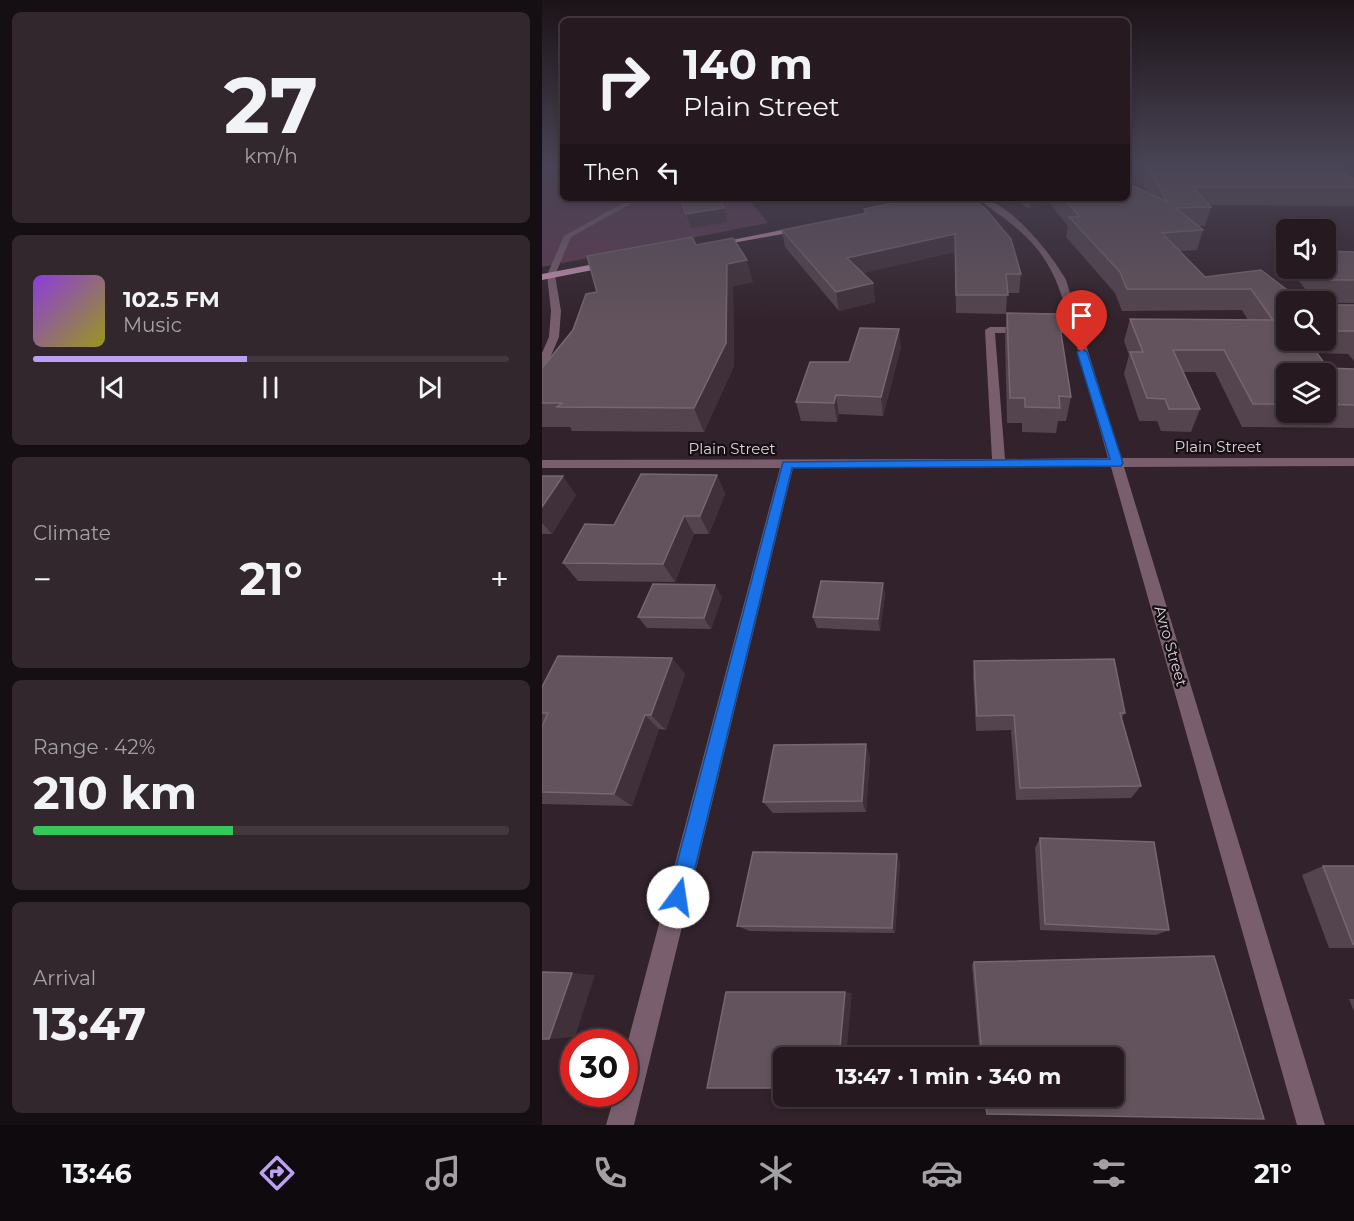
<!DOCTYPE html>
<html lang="en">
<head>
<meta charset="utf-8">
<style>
	:root { --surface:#261a20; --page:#32272d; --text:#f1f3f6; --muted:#a4a1a5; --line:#42383e; --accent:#bca0f2 }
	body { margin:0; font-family:Montserrat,sans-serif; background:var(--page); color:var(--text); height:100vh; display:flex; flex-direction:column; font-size:22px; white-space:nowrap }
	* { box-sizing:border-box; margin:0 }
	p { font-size:20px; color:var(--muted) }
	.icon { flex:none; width:33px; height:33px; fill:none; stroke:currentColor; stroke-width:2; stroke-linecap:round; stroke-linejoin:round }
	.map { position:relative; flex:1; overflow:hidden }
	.panel { display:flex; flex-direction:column; gap:12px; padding:12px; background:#150e12; width:542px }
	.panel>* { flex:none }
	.top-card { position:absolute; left:18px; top:18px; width:570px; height:183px; border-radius:9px; box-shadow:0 3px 9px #0003,0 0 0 2px var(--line); background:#261a20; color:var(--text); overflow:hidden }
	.fabs { position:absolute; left:734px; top:219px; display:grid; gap:12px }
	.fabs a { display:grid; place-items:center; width:60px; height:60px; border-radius:9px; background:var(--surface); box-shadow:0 3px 9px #0003,0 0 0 2px var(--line); font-size:30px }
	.speed { position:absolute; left:18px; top:1029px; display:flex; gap:12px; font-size:30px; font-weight:700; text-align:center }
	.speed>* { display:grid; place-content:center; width:78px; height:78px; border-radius:50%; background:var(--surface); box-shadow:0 3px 9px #0003,0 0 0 2px var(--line); line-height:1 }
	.speed .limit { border:9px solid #d22; background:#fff; color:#111 }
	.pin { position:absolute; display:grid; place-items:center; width:51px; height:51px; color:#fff; margin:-62px -26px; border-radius:50% 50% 50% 0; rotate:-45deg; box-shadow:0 0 6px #0007 }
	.pin .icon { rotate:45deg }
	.me { position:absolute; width:66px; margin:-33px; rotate:14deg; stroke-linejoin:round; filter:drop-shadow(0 0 4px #0008) }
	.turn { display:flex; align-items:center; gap:21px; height:126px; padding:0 24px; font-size:27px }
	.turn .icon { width:78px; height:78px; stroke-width:2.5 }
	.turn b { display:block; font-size:42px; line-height:51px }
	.then { display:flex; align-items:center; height:57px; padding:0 24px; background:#0003; gap:12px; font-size:22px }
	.big { font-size:45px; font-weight:700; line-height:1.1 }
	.panel .widget { flex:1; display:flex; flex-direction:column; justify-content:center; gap:9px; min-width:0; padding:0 21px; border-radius:9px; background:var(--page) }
	.panel .dial { align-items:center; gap:0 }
	.dial b { font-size:78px; line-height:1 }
	.song { display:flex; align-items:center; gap:18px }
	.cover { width:72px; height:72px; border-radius:9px; background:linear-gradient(135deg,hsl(270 70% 55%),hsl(60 70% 35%)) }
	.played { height:6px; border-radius:3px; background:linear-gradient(90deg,var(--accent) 45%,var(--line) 45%) }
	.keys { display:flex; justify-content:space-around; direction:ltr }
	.heat { display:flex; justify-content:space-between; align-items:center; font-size:33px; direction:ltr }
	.charge { height:9px; border-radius:4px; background:linear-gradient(90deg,#34c759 42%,var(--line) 0) }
	.trip { position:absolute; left:231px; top:1047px; width:351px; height:60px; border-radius:9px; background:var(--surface); box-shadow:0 3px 9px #0003,0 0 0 2px var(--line); font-weight:700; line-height:60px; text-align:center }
	.tab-bar { display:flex; height:96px; justify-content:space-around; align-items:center; background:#0f0a0d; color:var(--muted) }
	.tab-bar .icon { width:42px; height:42px }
	.tab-bar .active { color:var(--accent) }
	.tab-bar b { font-size:27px; color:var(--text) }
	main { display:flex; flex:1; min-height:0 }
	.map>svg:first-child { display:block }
	.green { fill:#5e3a51 }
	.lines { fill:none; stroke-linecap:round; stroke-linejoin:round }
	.minor { fill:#795f6e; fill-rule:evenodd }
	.major { fill:#ca96b6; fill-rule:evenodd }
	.wall { fill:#54444e; fill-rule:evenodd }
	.shaded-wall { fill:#403039 }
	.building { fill:#63535c; stroke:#766770; stroke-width:1.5 }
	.route { fill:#1a73e8; stroke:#114b97; stroke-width:1.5 }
	.labels { text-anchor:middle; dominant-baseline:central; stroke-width:4.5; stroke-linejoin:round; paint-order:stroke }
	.street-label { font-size:15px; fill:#ded3d9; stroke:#150e12 }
</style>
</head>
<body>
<main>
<section class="panel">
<div class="widget dial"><b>27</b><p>km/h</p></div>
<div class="widget">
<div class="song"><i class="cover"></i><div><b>102.5 FM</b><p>Music</p></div></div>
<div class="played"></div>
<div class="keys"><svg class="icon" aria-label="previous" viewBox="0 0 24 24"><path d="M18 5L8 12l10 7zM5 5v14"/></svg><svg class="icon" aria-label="pause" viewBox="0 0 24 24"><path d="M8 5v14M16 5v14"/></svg><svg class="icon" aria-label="next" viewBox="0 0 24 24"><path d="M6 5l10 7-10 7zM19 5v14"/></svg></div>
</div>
<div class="widget"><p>Climate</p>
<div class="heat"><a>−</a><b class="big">21°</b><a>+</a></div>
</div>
<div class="widget"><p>Range · 42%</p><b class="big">210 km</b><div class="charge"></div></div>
<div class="widget"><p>Arrival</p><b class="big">13:47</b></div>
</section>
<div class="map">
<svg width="813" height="1125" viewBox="0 0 813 1125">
	<rect width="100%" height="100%" fill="#32222b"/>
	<path class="green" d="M0 165H21V198H206L226 223 0 267Z"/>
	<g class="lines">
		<path class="minor" d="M90 198H99L29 237 13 275 19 311 17 337 5 365 0 368V353L7 337 9 311 5 275 22 236Z
			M436 198C465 198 511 256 524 280L579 458H813V466L582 467 783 1125H755L569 467 251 468 92 1125H64L73 1094H82V1056L238 468H0V460L450 459 443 330 448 327H529C517 284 509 257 473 227 462 217 448 209 436 198ZM453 333H531L566 458 463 459Z"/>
		<path class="major" d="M259 226 262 230 174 246 170 244Z
			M68 261 71 262V266L0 280V274Z"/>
	</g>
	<path class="wall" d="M650 165H793L813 180 812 206 667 205 669 207 663 226H657L661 230 655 250 638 251 663 277 719 270 744 340H783V305H813V362L806 354 774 353 786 368 813 369V428L700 427 673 372H642L658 409 649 432 619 431 615 421H597L582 374 587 355 582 341 588 319 706 320 700 310 580 311 573 293 524 237 526 226 508 204 487 209 470 198H585L605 193 601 184 605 166 649 167ZM744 374H783V412H744Z
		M322 209 479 274 477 293H465L464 314 414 313 413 252 320 273 331 283 333 302 297 311 243 247 240 230 322 214Z
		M154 245 211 282 191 286 192 366 162 432 30 431 28 427H0V403L55 292Z
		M813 252V303H783V302H773L750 272 752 268H783Z
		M465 313 529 397 524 421H516L514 433 480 432V423H465L463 336Z
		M359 347 341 416 297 414 295 422 259 421 254 402 307 362Z
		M175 475 183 494 167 534H152L133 582 36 581 21 563 72 525Z
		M0 476 34 495 10 534H0Z
		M341 583 343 595 338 631 275 628 271 617Z
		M180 597 169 629 105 628 96 617Z
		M130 658 143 674 124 730 117 729 90 806 0 804V726L1 723 0 722V687Z
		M432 661 583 713 579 719 599 786 589 798 474 800 469 730 434 731 431 677Z
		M328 757 324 812 231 813 221 802Z
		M498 838 627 930 614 935 498 930 493 848Z
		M358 863 353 933 208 931 195 926Z
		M781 866H813V948H787L760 875Z
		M672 956 722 1119 445 1114 442 1107 441 1096H572V1058H438L430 965 432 962Z
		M807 999H813V1014Z"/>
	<path class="shaded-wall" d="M488 198H509L508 204 487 209Z
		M182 208 186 222 149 228 144 214Z
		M413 234V252L308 276 305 258Z
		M205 260 211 282 191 286 192 366 162 432 152 408 185 264Z
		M331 283 333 302 297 311 294 292Z
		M357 329 359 347 341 416 339 397Z
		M294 395 297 414 295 422 292 403Z
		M175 475 183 494 167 534 158 516Z
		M21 476 34 495 10 534 0 523V507Z
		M142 516 152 534 133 582 121 564Z
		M341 583 343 595 338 631 336 619Z
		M173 585 180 597 169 629 162 618Z
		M130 658 143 674 124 730 109 715Z
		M103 715 117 729 90 806 72 794Z
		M324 744 328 757 324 812 320 801Z
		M355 854 358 863 353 933 350 928Z
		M30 973 53 975 33 1037 7 1039Z
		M303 992 310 993 304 1058H297Z"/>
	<path class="building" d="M658 165H793L813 180V187H651L669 207 634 208 661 230 620 233 663 277 719 270 761 302H744V340H765L786 368 813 369V405L783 404V374H744V404H711L682 350H631L658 409H627L623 399 605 398 588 352H601L588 319 731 320 709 289H585L578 272 527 217H538L521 198H585V183L625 202 605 166 659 167Z
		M138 198H177L182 208 144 214Z
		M377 198H427L443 208 469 239 479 274H464L466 295H414L413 234 305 258 331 283 294 292 240 230 325 213 322 209Z
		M150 237 154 245 191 238 205 260 185 264 184 343 152 408 15 407 20 403H0V368L31 330 44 294 55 292 45 256Z
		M783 251 813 252V280H785L776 268H783Z
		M783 305H813V331H783Z
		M465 313 516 314 529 397 517 396 518 408 483 407V398H468Z
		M318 328 357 329 339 397 294 395 292 403 254 402 268 362H307Z
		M99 474 175 475 158 516H142L121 564 21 563 43 524 72 525Z
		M0 476H21L0 507Z
		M279 581 341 583 336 619 271 617Z
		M111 584 173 585 162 618 96 617Z
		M16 656 130 658 109 715H103L72 794 0 792V726L6 713H0V687Z
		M572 659 583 713H578L599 786 478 788 472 715 435 716 432 661Z
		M324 744 320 801 221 802 232 745Z
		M498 838 612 842 627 930 503 924Z
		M211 852 355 854 350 928 195 926Z
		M781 866H813V944H811Z
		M672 956 722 1119 445 1114 443 1096H572V1058H440L432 962Z
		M0 972 30 973 7 1039H0Z
		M184 992H303L297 1058H242V1088H165Z"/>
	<linearGradient id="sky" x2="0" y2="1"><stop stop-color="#1c1318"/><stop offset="0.51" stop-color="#494455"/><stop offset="1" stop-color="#494455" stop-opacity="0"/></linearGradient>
	<rect width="813" height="323" fill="url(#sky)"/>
	<path class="route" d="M540 349 545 352 581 463 579 466 250 468 146 897 143 904 136 907 129 904 126 897 241 462 568 459 535 352Z"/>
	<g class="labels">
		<g class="street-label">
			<text x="676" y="446">Plain Street</text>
			<text x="190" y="448">Plain Street</text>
			<text transform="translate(629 646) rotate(74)">Avro Street</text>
		</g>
	</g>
</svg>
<div class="fabs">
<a><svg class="icon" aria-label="sound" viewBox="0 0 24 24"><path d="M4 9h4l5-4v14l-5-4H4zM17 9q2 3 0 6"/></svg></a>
<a><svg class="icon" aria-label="search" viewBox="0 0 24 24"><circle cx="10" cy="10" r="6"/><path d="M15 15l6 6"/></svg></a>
<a><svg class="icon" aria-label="layers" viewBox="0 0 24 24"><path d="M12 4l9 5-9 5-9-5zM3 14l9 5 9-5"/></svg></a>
</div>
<div class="speed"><div class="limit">30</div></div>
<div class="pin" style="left:540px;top:352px;background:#d93025"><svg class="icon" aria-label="arrive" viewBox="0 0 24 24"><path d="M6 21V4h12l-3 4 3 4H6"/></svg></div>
<svg class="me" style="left:136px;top:897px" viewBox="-20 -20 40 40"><circle r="19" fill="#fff"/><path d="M0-13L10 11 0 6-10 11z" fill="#1a73e8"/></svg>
<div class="trip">13:47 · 1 min · 340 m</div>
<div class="top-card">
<div class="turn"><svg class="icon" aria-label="right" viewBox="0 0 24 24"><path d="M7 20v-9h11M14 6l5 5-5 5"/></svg><div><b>140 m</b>Plain Street</div></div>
<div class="then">Then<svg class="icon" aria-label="left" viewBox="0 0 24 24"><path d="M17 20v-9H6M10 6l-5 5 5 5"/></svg></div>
</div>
</div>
</main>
<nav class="tab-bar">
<b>13:46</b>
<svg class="icon active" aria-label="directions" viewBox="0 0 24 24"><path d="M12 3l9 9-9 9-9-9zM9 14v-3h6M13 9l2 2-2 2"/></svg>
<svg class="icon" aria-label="music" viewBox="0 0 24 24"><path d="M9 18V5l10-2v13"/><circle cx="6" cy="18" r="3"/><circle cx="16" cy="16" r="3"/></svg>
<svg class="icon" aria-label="phone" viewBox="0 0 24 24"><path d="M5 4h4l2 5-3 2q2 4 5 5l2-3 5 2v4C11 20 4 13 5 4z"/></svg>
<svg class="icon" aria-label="climate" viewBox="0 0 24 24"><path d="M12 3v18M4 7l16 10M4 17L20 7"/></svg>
<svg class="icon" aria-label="car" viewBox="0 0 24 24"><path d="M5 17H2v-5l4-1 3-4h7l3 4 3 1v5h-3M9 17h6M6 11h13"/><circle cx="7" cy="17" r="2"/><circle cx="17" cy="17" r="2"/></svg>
<svg class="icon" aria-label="filters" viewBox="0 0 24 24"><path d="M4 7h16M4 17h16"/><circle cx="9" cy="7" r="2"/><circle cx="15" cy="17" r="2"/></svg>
<b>21°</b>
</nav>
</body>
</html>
